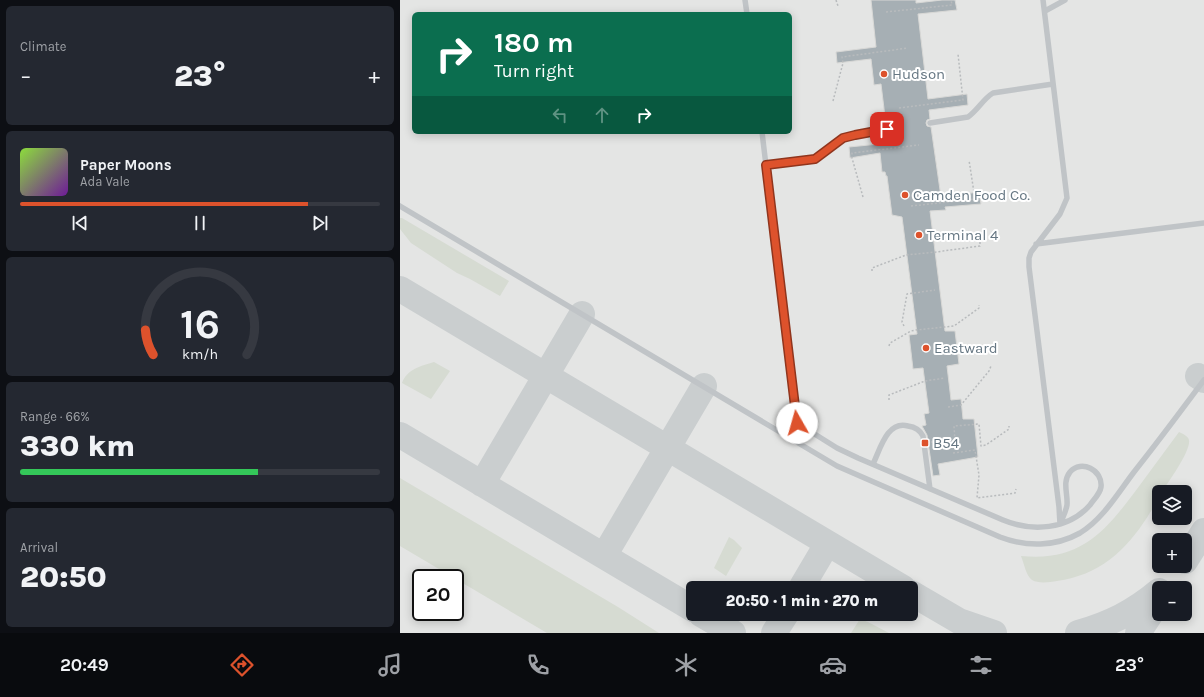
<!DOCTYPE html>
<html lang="en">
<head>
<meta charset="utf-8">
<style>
	:root { --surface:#171b24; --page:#242831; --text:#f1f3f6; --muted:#9ea1a6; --line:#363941; --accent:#dd522c }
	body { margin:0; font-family:Karla,sans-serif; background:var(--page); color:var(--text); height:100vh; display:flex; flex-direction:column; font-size:15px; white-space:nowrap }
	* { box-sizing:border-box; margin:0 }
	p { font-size:13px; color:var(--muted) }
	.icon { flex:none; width:22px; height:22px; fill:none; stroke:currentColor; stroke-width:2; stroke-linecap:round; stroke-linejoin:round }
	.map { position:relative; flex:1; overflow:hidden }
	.drawer { display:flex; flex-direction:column; gap:6px; padding:6px; background:#0d0f14; width:400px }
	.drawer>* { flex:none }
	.hud { position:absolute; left:12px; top:12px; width:380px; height:122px; border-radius:6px; box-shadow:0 2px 10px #0003; background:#0b6e4f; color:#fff; overflow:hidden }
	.controls { position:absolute; left:752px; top:485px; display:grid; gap:8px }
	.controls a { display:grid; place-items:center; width:40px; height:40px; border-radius:6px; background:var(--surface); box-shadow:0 2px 10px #0003; font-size:20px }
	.speed { position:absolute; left:12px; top:569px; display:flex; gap:8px; font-size:20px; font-weight:700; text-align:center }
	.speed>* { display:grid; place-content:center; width:52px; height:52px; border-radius:50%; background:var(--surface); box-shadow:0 2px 10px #0003; line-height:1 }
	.speed .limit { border:2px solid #111; border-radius:6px; background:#fff; color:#111 }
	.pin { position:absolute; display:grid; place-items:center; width:34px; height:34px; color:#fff; margin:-17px; border-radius:8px; box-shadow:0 2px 6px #0006 }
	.me { position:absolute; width:44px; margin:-22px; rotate:353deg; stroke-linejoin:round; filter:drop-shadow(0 0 3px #0008) }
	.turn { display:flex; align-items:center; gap:14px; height:84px; padding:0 16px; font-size:18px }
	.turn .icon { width:52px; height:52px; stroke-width:2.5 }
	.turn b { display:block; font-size:28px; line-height:34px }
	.lanes { display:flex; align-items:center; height:38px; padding:0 16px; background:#0003; justify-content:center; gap:20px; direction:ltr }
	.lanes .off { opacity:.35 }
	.big { font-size:30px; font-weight:800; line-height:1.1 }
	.drawer .tile { flex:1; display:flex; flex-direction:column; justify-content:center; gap:6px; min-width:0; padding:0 14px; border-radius:6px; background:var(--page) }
	.drawer .dial { align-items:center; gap:0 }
	.dial svg { height:104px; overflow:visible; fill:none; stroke:var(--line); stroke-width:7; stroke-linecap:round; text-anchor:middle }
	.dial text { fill:var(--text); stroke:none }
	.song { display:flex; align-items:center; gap:12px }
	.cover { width:48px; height:48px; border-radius:6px; background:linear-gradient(135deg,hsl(90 70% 55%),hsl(280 70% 35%)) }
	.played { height:4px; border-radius:2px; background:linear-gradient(90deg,var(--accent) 80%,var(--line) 80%) }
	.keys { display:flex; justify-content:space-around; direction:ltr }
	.heat { display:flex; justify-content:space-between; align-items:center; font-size:22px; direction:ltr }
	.charge { height:6px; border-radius:3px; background:linear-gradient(90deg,#34c759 66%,var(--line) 0) }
	.trip { position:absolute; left:286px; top:581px; width:232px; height:40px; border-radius:6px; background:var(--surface); box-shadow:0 2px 10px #0003; font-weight:800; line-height:40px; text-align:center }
	.dock { display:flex; height:64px; justify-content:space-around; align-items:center; background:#090b0e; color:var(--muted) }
	.dock .icon { width:28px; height:28px }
	.dock .selected { color:var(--accent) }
	.dock b { font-size:18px; color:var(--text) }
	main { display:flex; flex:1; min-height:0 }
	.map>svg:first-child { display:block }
	.built { fill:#e4e5e4; fill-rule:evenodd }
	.green { fill:#d6dbd2 }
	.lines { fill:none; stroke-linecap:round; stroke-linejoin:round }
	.taxiway { stroke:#cacecf; stroke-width:26 }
	.building { fill:#a6afb4; stroke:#d8d8d6 }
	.path { stroke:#b8bbbd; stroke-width:1.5; stroke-dasharray:2 2; stroke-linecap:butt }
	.lane { stroke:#c0c4c7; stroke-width:5.5 }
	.route-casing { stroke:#90351d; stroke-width:10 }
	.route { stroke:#dd522c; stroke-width:7 }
	.poi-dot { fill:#dd522c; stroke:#fff; stroke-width:1.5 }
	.labels { text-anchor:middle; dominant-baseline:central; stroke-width:4; stroke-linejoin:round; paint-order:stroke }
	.poi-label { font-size:15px; fill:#667783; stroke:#fff; text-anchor:start }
</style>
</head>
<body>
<main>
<section class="drawer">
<div class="tile"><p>Climate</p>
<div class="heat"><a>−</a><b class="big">23°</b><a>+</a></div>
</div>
<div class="tile">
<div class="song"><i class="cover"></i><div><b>Paper Moons</b><p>Ada Vale</p></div></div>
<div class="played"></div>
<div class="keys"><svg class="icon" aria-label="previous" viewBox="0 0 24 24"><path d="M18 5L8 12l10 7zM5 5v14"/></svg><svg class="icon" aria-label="pause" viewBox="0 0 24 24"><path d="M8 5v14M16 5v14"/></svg><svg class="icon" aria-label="next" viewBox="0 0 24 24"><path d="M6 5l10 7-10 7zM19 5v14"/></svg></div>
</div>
<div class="tile dial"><svg viewBox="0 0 100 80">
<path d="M14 69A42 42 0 1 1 86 69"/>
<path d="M14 69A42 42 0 0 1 8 50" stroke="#dd522c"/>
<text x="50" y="56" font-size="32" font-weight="700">16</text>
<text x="50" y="72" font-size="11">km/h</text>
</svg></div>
<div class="tile"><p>Range · 66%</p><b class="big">330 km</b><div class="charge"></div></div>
<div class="tile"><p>Arrival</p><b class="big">20:50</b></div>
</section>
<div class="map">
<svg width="804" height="633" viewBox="0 0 804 633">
	<rect width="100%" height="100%" fill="#f6f6f3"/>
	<path class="built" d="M0 0H804V633H0ZM14 14H390V132H14ZM759 492H785V518H759ZM759 540H785V566H759ZM21 578H55V612H21ZM293 588H511V614H293ZM759 588H785V614H759Z"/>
	<path class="green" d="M0 218H2L109 281 100 296 70 279 57 273 11 243 0 229Z
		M34 362 50 371 31 399 2 383C7 369 21 366 34 362Z
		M779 432C783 434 788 436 789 440 791 451 768 482 762 492H759C759 501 752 509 748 516 725 552 699 575 657 581 650 582 639 584 632 580 626 576 624 563 621 556 680 562 705 532 737 489 751 470 765 451 779 432Z
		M0 478 218 607 259 633H147L0 546Z
		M329 537 334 540 342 548 326 576 314 568Z
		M460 619 468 622 489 633H451Z"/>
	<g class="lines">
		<path class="taxiway" d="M0 289 503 588
			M798 376 804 380
			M0 435 293 609
			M82 484 182 314
			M204 556 304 386
			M785 561 804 531
			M401 588 427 544
			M511 593 559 621 594 633
			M301 614 333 633
			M374 633 386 614
			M678 633C710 624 734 612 759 591
			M738 633 759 601"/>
	</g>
	<path class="building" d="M471 0H516V3L542 0H555L557 10 518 14 528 99 567 94 568 105 529 110 530 119 527 120 526 123 527 126 531 127 541 197 579 192 581 204 545 207 546 210 530 211 545 331H555L559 364 547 366 551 400 561 399 563 419H574L578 457 538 464 540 475 533 476 527 435 522 426 526 425 524 414 529 413 523 368 513 369 509 335 517 334 502 217 492 215 487 176H486L485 172H482L480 153 450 158 449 147 489 143 487 133 490 132 491 129 490 126 486 125 481 84 474 85 471 59 437 63 436 52 476 47Z"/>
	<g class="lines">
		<path class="path" d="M436 0 438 6
			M486 12 552 5 551 0
			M433 101 443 63 442 57 508 48
			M499 108 563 100 558 54
			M463 197 452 158V153L519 145
			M511 206 575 199 569 160
			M472 271V268L506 255 536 252 580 246V242
			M504 326 502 322 507 294 535 290
			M489 346 490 343 511 331 516 330 554 326 579 308V305
			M489 400V395L525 381 545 378
			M548 407 561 405 589 371 591 366
			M531 442H541
			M552 442 555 441 554 426 579 424 581 446 586 445 609 429V426
			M553 453 575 450 579 475 577 498 615 493 616 489"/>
		<path class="lane" d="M345 0 347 14
			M643 0 667 198 660 214 631 252 629 258V267L659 507 660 524
			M645 11 665 0
			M530 123 568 117C578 110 583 99 593 93L653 84
			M362 132 399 443
			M366 165 415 159 424 153 443 138 455 135 487 129
			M0 206 437 466 600 537C626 547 655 547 680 533 703 519 718 493 734 472 758 442 781 411 804 380
			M636 244 804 223
			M397 423 437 448 458 458 603 520C632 532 668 530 690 505 694 499 700 494 701 487 703 470 681 459 670 472 662 482 668 494 667 505 666 511 663 517 661 522
			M473 464C480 450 487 420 508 426 515 427 520 430 523 436L530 489"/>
	</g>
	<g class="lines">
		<g class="route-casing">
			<path id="route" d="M397 423 366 165 415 159 443 138 455 135 487 129"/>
		</g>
		<use href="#route" class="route"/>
	</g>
	<g class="poi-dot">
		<circle cx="484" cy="74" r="4"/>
		<circle cx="505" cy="195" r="4"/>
		<circle cx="519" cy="235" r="4"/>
		<circle cx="526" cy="348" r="4"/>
		<rect x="521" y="439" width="8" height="8" rx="2"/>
	</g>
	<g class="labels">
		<g class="poi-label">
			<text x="492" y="74">Hudson</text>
			<text x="513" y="195">Camden Food Co.</text>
			<text x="527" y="235">Terminal 4</text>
			<text x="534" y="348">Eastward</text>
			<text x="533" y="443">B54</text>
		</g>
	</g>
</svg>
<div class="controls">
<a><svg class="icon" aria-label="layers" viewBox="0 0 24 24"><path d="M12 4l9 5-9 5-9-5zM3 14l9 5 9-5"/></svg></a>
<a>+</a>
<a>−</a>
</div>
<div class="speed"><div class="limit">20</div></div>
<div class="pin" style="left:487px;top:129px;background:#d93025"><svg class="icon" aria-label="arrive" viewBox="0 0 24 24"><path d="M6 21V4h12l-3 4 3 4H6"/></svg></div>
<svg class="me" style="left:397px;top:423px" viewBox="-20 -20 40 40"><circle r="19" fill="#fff"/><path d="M0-13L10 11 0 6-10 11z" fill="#dd522c"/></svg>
<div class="trip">20:50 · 1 min · 270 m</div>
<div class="hud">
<div class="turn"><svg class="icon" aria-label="right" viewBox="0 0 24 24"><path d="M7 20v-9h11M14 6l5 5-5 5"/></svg><div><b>180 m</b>Turn right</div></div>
<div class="lanes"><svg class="icon off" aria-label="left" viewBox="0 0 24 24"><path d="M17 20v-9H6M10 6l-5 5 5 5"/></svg><svg class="icon off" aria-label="ahead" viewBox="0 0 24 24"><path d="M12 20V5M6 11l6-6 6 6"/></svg><svg class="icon" aria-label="right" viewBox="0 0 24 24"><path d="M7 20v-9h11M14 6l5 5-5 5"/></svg></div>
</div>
</div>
</main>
<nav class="dock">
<b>20:49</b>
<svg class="icon selected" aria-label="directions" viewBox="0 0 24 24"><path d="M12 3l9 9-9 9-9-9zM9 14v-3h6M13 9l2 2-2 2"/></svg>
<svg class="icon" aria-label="music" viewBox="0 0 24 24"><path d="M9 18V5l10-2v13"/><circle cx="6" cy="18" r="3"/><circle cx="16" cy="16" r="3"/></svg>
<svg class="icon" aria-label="phone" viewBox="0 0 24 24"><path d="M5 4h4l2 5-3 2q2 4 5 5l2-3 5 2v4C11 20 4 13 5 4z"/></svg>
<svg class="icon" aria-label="climate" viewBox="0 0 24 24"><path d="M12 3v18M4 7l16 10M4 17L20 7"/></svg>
<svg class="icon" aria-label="car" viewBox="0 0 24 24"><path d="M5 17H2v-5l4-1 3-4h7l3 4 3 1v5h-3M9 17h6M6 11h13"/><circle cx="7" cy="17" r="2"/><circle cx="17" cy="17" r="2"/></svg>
<svg class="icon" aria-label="filters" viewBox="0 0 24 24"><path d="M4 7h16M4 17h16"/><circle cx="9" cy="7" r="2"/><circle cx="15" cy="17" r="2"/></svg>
<b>23°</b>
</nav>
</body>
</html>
